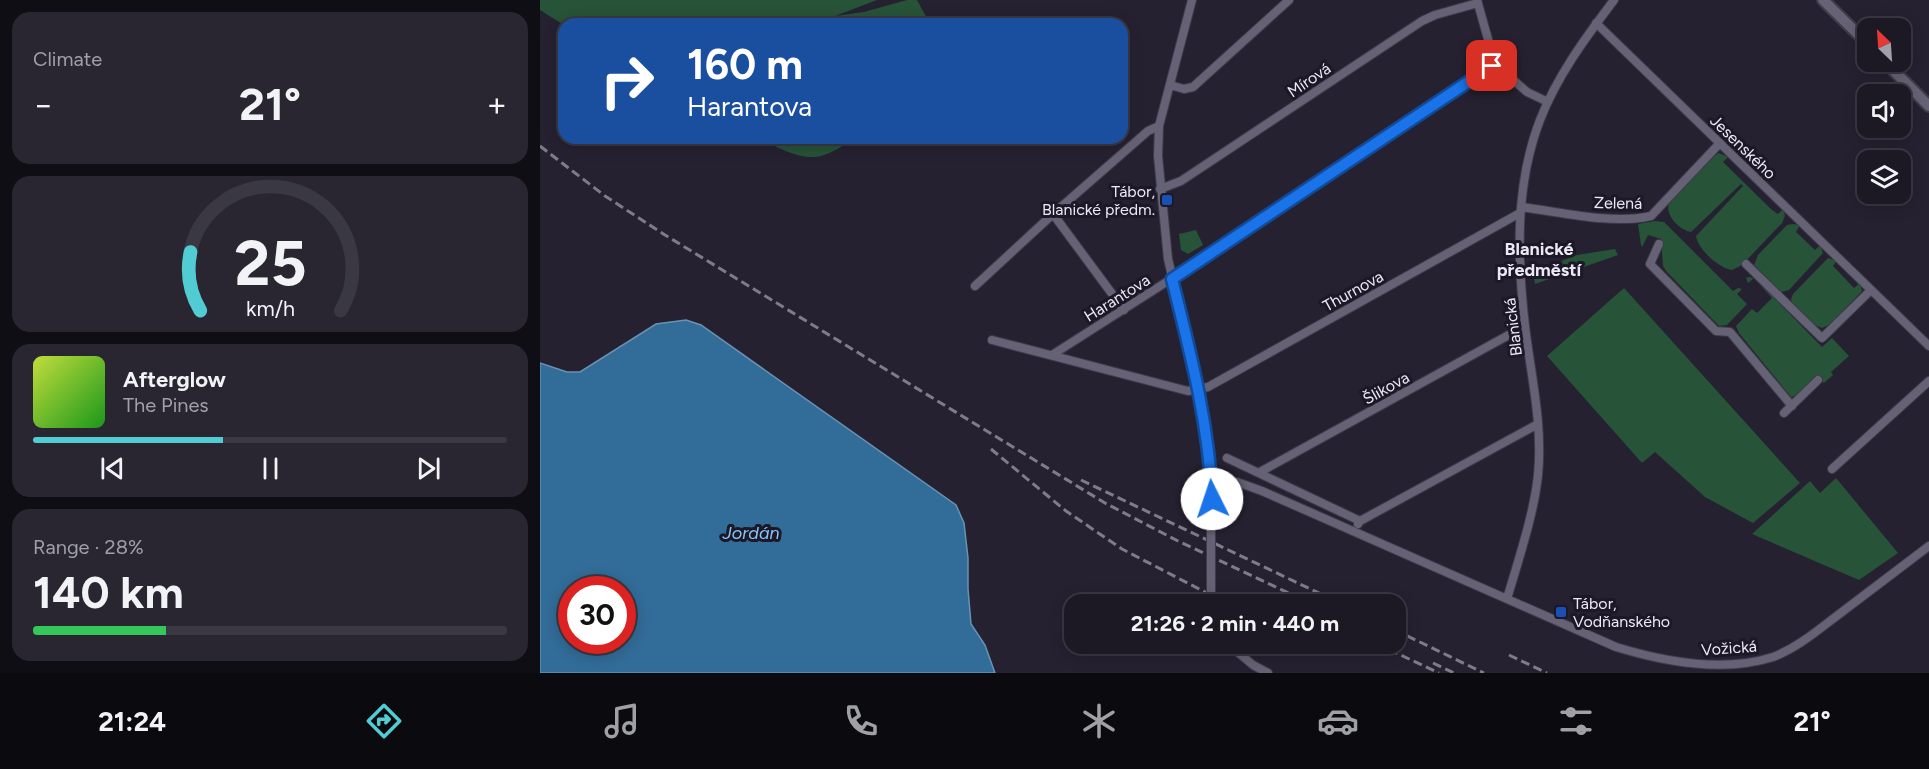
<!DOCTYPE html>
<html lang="en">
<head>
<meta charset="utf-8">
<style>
	:root { --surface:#1c1925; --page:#292632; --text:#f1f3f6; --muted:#a0a0a7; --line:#3a3842; --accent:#51ccd2 }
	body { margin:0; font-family:Figtree,sans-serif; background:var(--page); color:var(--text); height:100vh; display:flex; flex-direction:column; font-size:22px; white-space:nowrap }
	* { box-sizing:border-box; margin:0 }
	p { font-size:20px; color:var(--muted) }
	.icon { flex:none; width:33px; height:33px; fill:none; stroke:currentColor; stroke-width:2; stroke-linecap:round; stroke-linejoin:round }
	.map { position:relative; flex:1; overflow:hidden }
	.sheet { display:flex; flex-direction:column; gap:12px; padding:12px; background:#0f0e14; width:540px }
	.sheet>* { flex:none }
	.top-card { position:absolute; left:18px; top:18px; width:570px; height:126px; border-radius:18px; box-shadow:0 3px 15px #0003,0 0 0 2px var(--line); background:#1a4fa0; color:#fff; overflow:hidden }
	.needle { width:39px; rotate:335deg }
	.fabs { position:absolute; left:1317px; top:18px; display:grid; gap:12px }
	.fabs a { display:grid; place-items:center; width:54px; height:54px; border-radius:12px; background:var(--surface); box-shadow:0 3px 15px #0003,0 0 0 2px var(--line); font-size:30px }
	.speed { position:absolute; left:18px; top:576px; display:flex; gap:12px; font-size:30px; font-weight:700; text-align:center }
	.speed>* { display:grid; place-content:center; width:78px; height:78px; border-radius:50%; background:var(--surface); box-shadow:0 3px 15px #0003,0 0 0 2px var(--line); line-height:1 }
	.speed .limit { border:9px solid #d22; background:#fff; color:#111 }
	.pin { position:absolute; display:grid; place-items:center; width:51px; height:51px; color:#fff; margin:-26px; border-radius:12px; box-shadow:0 3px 9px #0006 }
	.me { position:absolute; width:66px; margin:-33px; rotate:356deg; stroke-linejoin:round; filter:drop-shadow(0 0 4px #0008) }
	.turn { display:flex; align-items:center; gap:21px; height:126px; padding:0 30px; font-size:27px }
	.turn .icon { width:78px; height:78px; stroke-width:2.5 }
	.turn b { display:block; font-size:42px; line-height:51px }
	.big { font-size:45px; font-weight:700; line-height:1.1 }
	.sheet .tile { flex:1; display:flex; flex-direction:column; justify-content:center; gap:9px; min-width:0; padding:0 21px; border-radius:18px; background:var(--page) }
	.sheet .dial { align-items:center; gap:0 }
	.dial svg { height:156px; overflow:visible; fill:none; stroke:var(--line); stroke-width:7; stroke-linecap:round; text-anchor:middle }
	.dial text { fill:var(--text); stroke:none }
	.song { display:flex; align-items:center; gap:18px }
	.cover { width:72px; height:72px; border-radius:9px; background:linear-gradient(135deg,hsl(70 70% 55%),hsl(120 70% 35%)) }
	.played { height:6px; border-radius:3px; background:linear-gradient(90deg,var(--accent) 40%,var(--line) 40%) }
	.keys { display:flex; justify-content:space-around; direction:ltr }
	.heat { display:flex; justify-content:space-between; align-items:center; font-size:33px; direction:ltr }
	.charge { height:9px; border-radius:4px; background:linear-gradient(90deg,#34c759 28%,var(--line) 0) }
	.trip { position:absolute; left:524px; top:594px; width:342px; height:60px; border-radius:18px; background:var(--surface); box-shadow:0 3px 15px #0003,0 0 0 2px var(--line); font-weight:700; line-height:60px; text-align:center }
	.menu { display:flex; height:96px; justify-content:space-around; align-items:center; background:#0b0a0f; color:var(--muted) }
	.menu .icon { width:42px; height:42px }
	.menu .active { color:var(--accent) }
	.menu b { font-size:27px; color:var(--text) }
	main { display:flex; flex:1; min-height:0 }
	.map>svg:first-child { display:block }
	.green { fill:#275339 }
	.water { fill:#326c98; stroke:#6a92b4; stroke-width:1.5; fill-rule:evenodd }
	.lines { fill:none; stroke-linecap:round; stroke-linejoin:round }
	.street-casing { stroke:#3f3b49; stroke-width:10 }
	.secondary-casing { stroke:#3f3b49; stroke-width:14 }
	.street { stroke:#666275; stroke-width:8 }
	.secondary { stroke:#666275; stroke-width:10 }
	.rail { stroke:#7f7c89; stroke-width:3; stroke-dasharray:9 4.5; stroke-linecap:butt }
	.street-bridge-casing { stroke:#3f3b49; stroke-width:10; stroke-linecap:butt }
	.street-bridge { stroke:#666275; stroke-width:8 }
	.route-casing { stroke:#114b97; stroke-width:15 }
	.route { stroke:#1a73e8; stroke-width:10 }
	.transit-dot { fill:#1a4fb4; stroke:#1c1827; stroke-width:2 }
	.labels { text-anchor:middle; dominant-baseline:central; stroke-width:6; stroke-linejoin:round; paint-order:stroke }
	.street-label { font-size:16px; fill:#ebe9f4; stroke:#1c1827 }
	.poi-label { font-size:16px; fill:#ebe9f4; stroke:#1c1827; text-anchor:end }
	.neighbourhood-label { font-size:18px; font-weight:bold; fill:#ebe9f4; stroke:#1c1827 }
	.water-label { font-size:18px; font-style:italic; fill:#86c6f9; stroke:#1c1827 }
</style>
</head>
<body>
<main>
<section class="sheet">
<div class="tile"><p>Climate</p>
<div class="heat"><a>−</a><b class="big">21°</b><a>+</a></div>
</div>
<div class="tile dial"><svg viewBox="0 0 100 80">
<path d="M14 69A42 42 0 1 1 86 69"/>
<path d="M14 69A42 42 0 0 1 9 39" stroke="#51ccd2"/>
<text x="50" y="56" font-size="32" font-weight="700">25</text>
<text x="50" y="72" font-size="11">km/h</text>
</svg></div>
<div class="tile">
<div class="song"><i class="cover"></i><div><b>Afterglow</b><p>The Pines</p></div></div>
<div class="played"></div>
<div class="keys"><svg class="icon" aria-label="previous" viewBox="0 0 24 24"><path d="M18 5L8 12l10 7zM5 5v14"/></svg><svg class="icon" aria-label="pause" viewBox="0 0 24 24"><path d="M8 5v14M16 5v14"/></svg><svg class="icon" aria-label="next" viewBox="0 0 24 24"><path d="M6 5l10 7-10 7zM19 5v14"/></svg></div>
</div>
<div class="tile"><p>Range · 28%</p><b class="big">140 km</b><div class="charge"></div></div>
</section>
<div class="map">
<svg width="1389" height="673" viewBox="0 0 1389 673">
	<rect width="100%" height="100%" fill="#252131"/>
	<path class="green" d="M0 0H337L295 16 324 12 367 0H377L390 24 24 25 0 10Z
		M218 138H315C305 144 293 153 281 156 261 161 235 146 218 138Z
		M1179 153 1188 157 1183 162 1232 210 1238 214 1243 209 1245 216 1242 223 1202 265 1192 270C1178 268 1158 249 1156 236L1203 186 1201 184 1151 232C1139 230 1123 214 1130 201L1170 158Z
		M1115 221 1124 222 1193 291 1198 288 1202 289 1197 294 1207 304 1187 325 1179 326 1126 271 1123 266 1121 239 1108 235 1102 247 1101 245 1098 224Z
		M1253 224 1260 225 1256 232 1275 250 1280 245 1283 253 1249 290 1241 292 1214 265 1218 255 1247 225Z
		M656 230 663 245 648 254 641 250 639 234Z
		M1075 249 1078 255 995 284 993 272 1037 255Z
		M1288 258 1297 261 1293 266 1314 288 1320 283 1322 291 1291 324 1282 328 1270 323 1252 303 1251 299 1253 294Z
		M1209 277 1216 279 1282 347 1292 338 1309 356 1291 372 1293 375 1284 383 1276 376 1255 396 1251 397 1199 333 1196 326 1212 309 1217 313 1232 298 1214 278 1208 283 1206 278Z
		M1084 288 1260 483 1213 523 1165 497 1115 452 1102 463 1007 356Z
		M1296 478 1358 553 1319 580 1212 534 1270 481 1280 493Z"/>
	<path class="water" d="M146 320 161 325 416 505 424 523 428 558V589L431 624 445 645 455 673H0V363L27 372H40L116 324ZM32 590H82V640H32Z"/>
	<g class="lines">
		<g class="street-casing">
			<path id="street" d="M652 0 619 126 618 156 628 259 659 390 671 480 697 482 722 491 1076 647C1125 662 1183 673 1233 657 1257 648 1278 630 1298 615 1328 592 1359 569 1389 546
				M937 0 955 64 987 92 1008 102
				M1056 23 1389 346
				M630 85 644 89 653 87 749 0
				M620 189 641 181 882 21 895 15 938 3
				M981 207C1021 212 1072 225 1111 216L1180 143
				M513 214 584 310
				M1119 244 1110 264 1176 331 1190 332 1252 406
				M1206 264 1282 338 1331 290
				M435 286 513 214 608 131 619 126
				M452 340 648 391 668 387 980 213
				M512 355 642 272 955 64
				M1244 413 1278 380
				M687 458 820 521 818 524
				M1292 469 1389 381
				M720 472 985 326
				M820 521 998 424
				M967 599C978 561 994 514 998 475 1003 425 991 376 985 326 977 257 975 185 1000 120 1017 76 1046 37 1074 0
				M688 644 713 665 728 673"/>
		</g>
		<g class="secondary-casing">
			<path id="secondary" d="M1283 0 1328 44
				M1345 62 1389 106"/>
		</g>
		<use href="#street" class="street"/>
		<use href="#secondary" class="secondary"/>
		<path class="rail" d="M0 146 65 196 125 235 565 503 638 541 772 604
			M451 449 526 511 582 549 688 604
			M541 480 802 604
			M855 630 944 673
			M837 644 899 673
			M969 655 1007 673
			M893 663 914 673"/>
		<g class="street-bridge-casing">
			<path id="street-bridge" d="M671 604V480"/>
		</g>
		<use href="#street-bridge" class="street-bridge"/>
	</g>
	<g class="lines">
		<g class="route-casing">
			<path id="route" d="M672 499C669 424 650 351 632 279L952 66"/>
		</g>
		<use href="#route" class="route"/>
	</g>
	<g class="transit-dot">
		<rect x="621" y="194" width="12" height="12" rx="3"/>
		<rect x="1015" y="606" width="12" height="12" rx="3"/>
	</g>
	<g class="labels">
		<g class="street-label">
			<text transform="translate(769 80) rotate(-34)">Mírová</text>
			<text transform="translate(1203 147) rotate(44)">Jesenského</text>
			<text transform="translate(1078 203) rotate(1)">Zelená</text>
			<text transform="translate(813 291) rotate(-29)">Thurnova</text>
			<text transform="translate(577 298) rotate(-32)">Harantova</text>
			<text transform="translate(973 327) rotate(-97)">Blanická</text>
			<text transform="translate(846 388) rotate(-29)">Šlikova</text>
			<text transform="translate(1189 648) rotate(-4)">Vožická</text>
		</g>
		<g class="poi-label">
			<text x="615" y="191">Tábor,<tspan x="615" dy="18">Blanické předm.</tspan></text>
			<text x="1033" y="603" text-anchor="start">Tábor,<tspan x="1033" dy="18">Vodňanského</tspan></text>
		</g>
		<g class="neighbourhood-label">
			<text x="999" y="249">Blanické<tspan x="999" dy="21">předměstí</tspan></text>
		</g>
		<g class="water-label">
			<text x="211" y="533">Jordán</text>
		</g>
	</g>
</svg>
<div class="fabs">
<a><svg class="needle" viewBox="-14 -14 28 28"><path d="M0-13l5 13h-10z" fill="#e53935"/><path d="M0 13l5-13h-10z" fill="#a0a0a7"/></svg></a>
<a><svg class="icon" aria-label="sound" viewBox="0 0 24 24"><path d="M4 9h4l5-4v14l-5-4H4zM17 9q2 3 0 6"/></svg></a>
<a><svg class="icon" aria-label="layers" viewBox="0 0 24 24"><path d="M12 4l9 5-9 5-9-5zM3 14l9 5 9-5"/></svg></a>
</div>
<div class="speed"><div class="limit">30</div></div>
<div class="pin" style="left:952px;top:66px;background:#d93025"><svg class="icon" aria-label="arrive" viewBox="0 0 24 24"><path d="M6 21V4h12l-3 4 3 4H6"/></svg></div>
<svg class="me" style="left:672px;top:499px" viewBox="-20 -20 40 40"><circle r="19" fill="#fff"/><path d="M0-13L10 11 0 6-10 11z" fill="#1a73e8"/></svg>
<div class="trip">21:26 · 2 min · 440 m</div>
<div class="top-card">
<div class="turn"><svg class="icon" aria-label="right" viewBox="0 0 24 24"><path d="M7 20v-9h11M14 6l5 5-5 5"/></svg><div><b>160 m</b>Harantova</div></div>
</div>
</div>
</main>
<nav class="menu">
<b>21:24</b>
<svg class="icon active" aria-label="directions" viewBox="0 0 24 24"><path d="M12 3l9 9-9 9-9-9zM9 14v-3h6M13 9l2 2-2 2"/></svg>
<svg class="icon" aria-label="music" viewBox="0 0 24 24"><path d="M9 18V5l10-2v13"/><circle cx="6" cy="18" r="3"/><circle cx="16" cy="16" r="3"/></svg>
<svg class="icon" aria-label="phone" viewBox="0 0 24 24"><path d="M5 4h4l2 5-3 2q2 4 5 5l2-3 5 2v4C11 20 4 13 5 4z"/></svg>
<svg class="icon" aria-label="climate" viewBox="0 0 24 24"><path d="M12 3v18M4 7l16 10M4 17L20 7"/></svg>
<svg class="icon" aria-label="car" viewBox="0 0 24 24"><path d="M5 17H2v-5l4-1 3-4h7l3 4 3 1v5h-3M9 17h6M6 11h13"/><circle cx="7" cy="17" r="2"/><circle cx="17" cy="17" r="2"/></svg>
<svg class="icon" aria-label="filters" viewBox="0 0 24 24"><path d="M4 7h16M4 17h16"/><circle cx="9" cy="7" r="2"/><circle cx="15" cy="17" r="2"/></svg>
<b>21°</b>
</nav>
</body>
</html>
